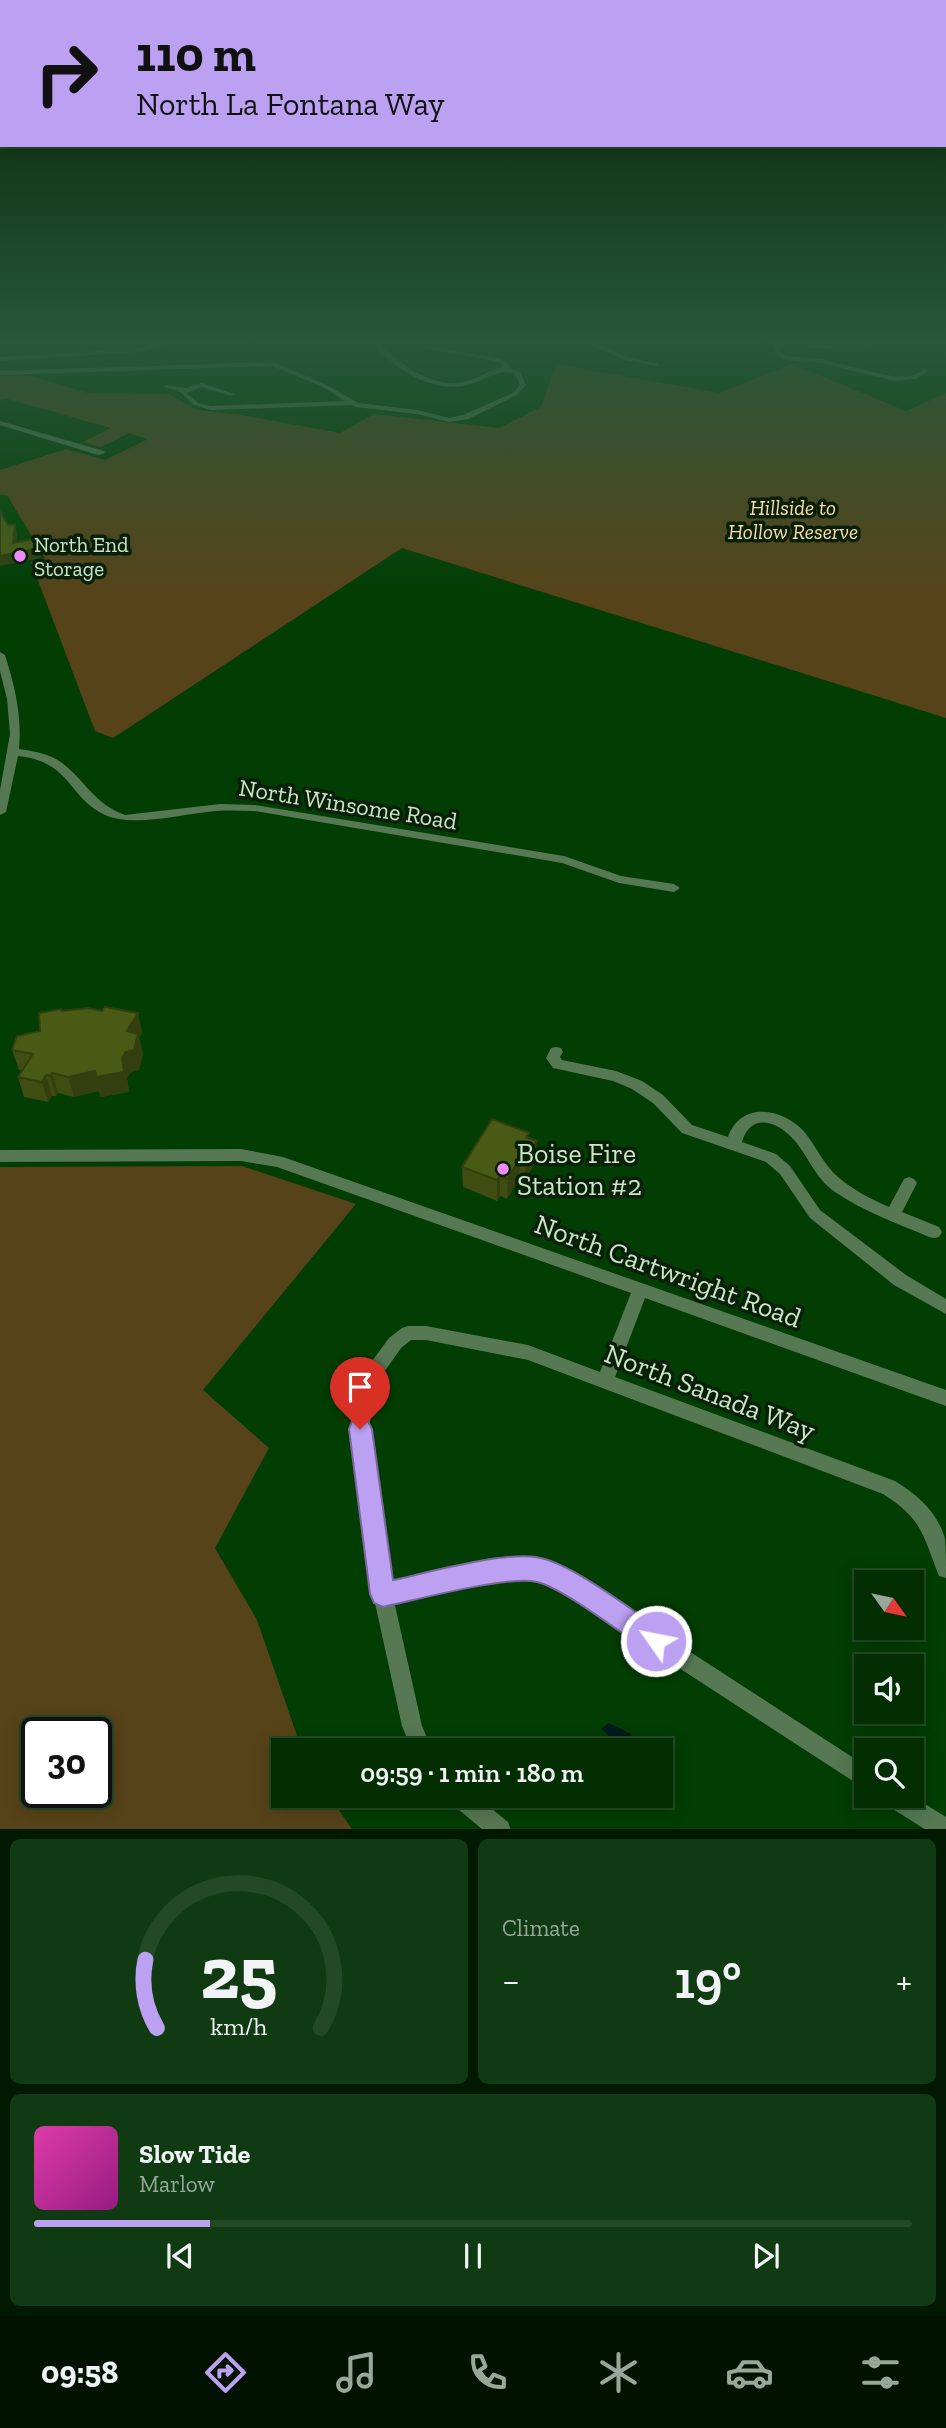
<!DOCTYPE html>
<html lang="en">
<head>
<meta charset="utf-8">
<style>
	:root { --surface:#022e02; --page:#103a11; --text:#f1f3f6; --muted:#96a899; --line:#234a24; --accent:#bca0f2 }
	body { margin:0; font-family:"Zilla Slab",serif; background:var(--page); color:var(--text); height:100vh; display:flex; flex-direction:column; font-size:26px; white-space:nowrap }
	* { box-sizing:border-box; margin:0 }
	p { font-size:23px; color:var(--muted) }
	.icon { flex:none; width:38px; height:38px; fill:none; stroke:currentColor; stroke-width:2; stroke-linecap:round; stroke-linejoin:round }
	.map { position:relative; height:1829px; overflow:hidden }
	.sheet { display:flex; flex-direction:column; gap:10px; padding:10px; background:#011901; flex:1 }
	.sheet>* { flex:none }
	.top-card { position:absolute; left:0px; top:0px; width:947px; height:147px; box-shadow:0 4px 18px #0003,0 0 0 2px var(--line); background:#bca0f2; color:#111; overflow:hidden }
	.needle { width:46px; rotate:123deg }
	.buttons { position:absolute; left:854px; top:1570px; display:grid; gap:14px }
	.buttons a { display:grid; place-items:center; width:70px; height:70px; border-radius:0px; background:var(--surface); box-shadow:0 4px 18px #0003,0 0 0 2px var(--line); font-size:35px }
	.speed { position:absolute; left:21px; top:1717px; display:flex; gap:14px; font-size:35px; font-weight:700; text-align:center }
	.speed>* { display:grid; place-content:center; width:91px; height:91px; border-radius:50%; background:var(--surface); box-shadow:0 4px 18px #0003,0 0 0 2px var(--line); line-height:1 }
	.speed .limit { border:4px solid #111; border-radius:10px; background:#fff; color:#111 }
	.pin { position:absolute; display:grid; place-items:center; width:60px; height:60px; color:#fff; margin:-72px -30px; border-radius:50% 50% 50% 0; rotate:-45deg; box-shadow:0 0 7px #0007 }
	.pin .icon { rotate:45deg }
	.me { position:absolute; width:77px; margin:-38px; rotate:303deg; stroke-linejoin:round; filter:drop-shadow(0 0 5px #0008) }
	.turn { display:flex; align-items:center; gap:24px; height:147px; padding:0 21px; font-size:32px }
	.turn .icon { width:91px; height:91px; stroke-width:2.5 }
	.turn b { display:block; font-size:49px; line-height:60px }
	.big { font-size:52px; font-weight:600; line-height:1.1 }
	.sheet .widget { flex:1; display:flex; flex-direction:column; justify-content:center; gap:10px; min-width:0; padding:0 24px; border-radius:10px; background:var(--page) }
	.sheet .dial { align-items:center; gap:0 }
	.dial svg { height:182px; overflow:visible; fill:none; stroke:var(--line); stroke-width:7; stroke-linecap:round; text-anchor:middle }
	.dial text { fill:var(--text); stroke:none }
	.song { display:flex; align-items:center; gap:21px }
	.cover { width:84px; height:84px; border-radius:10px; background:linear-gradient(135deg,hsl(320 70% 55%),hsl(310 70% 35%)) }
	.played { height:7px; border-radius:4px; background:linear-gradient(90deg,var(--accent) 20%,var(--line) 20%) }
	.keys { display:flex; justify-content:space-around; direction:ltr }
	.heat { display:flex; justify-content:space-between; align-items:center; font-size:38px; direction:ltr }
	.sheet .tiles { flex:1; display:grid; gap:10px; grid-template-columns:1fr 1fr }
	.widget:last-child { grid-column:span 2 }
	.trip { position:absolute; left:271px; top:1738px; width:402px; height:70px; border-radius:0px; background:var(--surface); box-shadow:0 4px 18px #0003,0 0 0 2px var(--line); font-weight:600; line-height:70px; text-align:center }
	.dock { display:flex; height:112px; justify-content:space-around; align-items:center; background:#011201; color:var(--muted) }
	.dock .icon { width:49px; height:49px }
	.dock .selected { color:var(--accent) }
	.dock b { font-size:32px; color:var(--text) }
	.map>svg:first-child { display:block }
	.built { fill:#004401 }
	.green { fill:#574319; fill-rule:evenodd }
	.water { fill:#011a1c }
	.lines { fill:none; stroke-linecap:round; stroke-linejoin:round }
	.minor { fill:#567953; fill-rule:evenodd }
	.wall { fill:#3f4d12 }
	.shaded-wall { fill:#333f0f }
	.building { fill:#495a15; stroke:#333f0f; stroke-width:2 }
	.route { fill:#bca0f2; stroke:#7a689d; stroke-width:2 }
	.poi-dot { fill:#ed8cf9; stroke:#091f08; stroke-width:2.5 }
	.labels { text-anchor:middle; dominant-baseline:central; stroke-width:7; stroke-linejoin:round; paint-order:stroke }
	.far-park-label { font-size:21px; font-style:italic; fill:#fadda8; stroke:#091f08 }
	.far-poi-label { font-size:21px; fill:#c9e6c6; stroke:#091f08; text-anchor:start }
	.street-label { font-size:24px; fill:#c9e6c6; stroke:#091f08 }
	.near-poi-label { font-size:28px; fill:#c9e6c6; stroke:#091f08; text-anchor:start }
	.near-street-label { font-size:28px; fill:#c9e6c6; stroke:#091f08 }
</style>
</head>
<body>
<div class="map">
<svg width="946" height="1830" viewBox="0 0 946 1830">
	<rect width="100%" height="100%" fill="#023d03"/>
	<path class="built" d="M7 494 39 547 0 555V495Z"/>
	<path class="green" d="M556 364 719 393 792 364 906 411 946 393V718L402 548 113 738 95 731 31 562 45 558 7 495H0V470L66 449 105 460 148 439 129 433 101 447 83 442 111 428 8 399 0 400V376H30L88 393 169 394 197 410 241 415 340 433 374 414 499 428 541 407Z
		M242 1166 356 1204 203 1390 269 1448 215 1548 257 1620 302 1750H284V1796H329L352 1829H0V1167ZM37 1732H96V1792H37Z"/>
	<path class="water" d="M609 1723 631 1734 636 1744 625 1750 601 1729Z"/>
	<g class="lines">
		<path class="minor" d="M160 344H173L139 352 0 361V357L139 348Z
			M372 344H379C403 365 433 390 467 381 480 378 490 369 503 367L501 363 494 361 429 349 426 347 427 346 497 358 506 361 510 368 520 372 526 385 517 395 468 419 449 422 417 414 356 407 351 405 211 410 194 405 179 391 163 387 166 385 186 388 201 383 234 394 231 396 201 387 187 393 198 403 211 406 345 401 321 386 272 366 0 375V371L273 362 325 384 358 403 417 410 449 418 463 415 513 393 520 385 515 374C499 368 489 378 474 383 436 397 397 370 372 344Z
			M589 344H597L628 357 659 364 656 366 624 360Z
			M771 344 860 346 880 344 860 350 782 346 779 351 787 356 821 359 895 377 912 376 925 369 928 371 916 379 895 381 821 363 785 360 774 352 776 346Z
			M0 421 104 451 105 453 98 455 0 425Z
			M0 652 5 655C15 687 22 716 19 749 32 751 45 753 56 759 84 776 90 802 125 815L220 804 255 805 564 856 621 876 674 884 680 888 674 892 619 883 562 863 255 811C242 811 230 810 217 811 186 813 133 828 105 815 67 797 72 762 18 756L6 812 0 815V790L10 734 7 699 0 671Z
			M556 1047 561 1048 563 1052 560 1057 562 1060 616 1071 642 1081 663 1095 692 1125 728 1137C741 1100 785 1108 806 1134 817 1148 824 1165 838 1177 853 1190 871 1199 889 1207L904 1179 909 1177 914 1179 917 1183 902 1212 939 1227 942 1232 939 1237 934 1238 929 1237C897 1223 864 1212 835 1192 816 1179 809 1158 795 1141 779 1122 751 1111 742 1142L776 1154 790 1166 820 1210 906 1275 946 1299V1314L894 1285 810 1218 780 1174 766 1162 682 1133 653 1103 632 1089 613 1081 553 1068 546 1058 551 1048Z
			M241 1149 283 1157 946 1390V1406L645 1298 615 1377 895 1481C918 1495 938 1513 945 1539 946 1551 946 1566 946 1578L939 1576C923 1536 923 1519 883 1494L528 1360 426 1340H411L401 1348 380 1378 375 1390 369 1429 391 1583 508 1560H537L570 1574 866 1766V1788L859 1785 556 1588 536 1578H508L394 1601 422 1726 432 1750H412L402 1726 373 1594 351 1429 357 1390 367 1368 389 1338 402 1328 408 1326H426L528 1345 600 1372 631 1293 277 1167 241 1161 0 1162V1150Z
			M449 1796H476L508 1822 511 1830H483L452 1804Z
			M882 1796H912L946 1817V1830H926L885 1804Z"/>
	</g>
	<path class="wall" d="M62 1011H102L138 1013 142 1033 139 1038 143 1054 139 1070 131 1072 127 1078 129 1092 101 1097 99 1091 74 1097 58 1093 56 1096H52L48 1102 24 1097 18 1077 22 1070H19L12 1050 40 1031Z
		M529 1133 528 1137 536 1161 525 1180 519 1178 507 1199 500 1196 497 1201 463 1187 462 1167Z"/>
	<path class="shaded-wall" d="M15 524 17 534 16 552 13 543Z
		M39 548 41 558 0 566V556Z
		M138 1013 142 1033 139 1038 143 1054 139 1070 131 1072 127 1078 129 1092 101 1097 99 1091 74 1097 68 1077 122 1058 127 1031Z
		M52 1073 58 1093 56 1096 50 1076Z
		M46 1075 52 1096 48 1102 42 1082Z
		M537 1141 536 1161 525 1180 526 1160Z
		M520 1157 519 1178 507 1199 508 1179Z
		M500 1176V1196L497 1201V1180Z"/>
	<path class="building" d="M0 511 8 525 15 524 13 543 34 539 39 548 0 556Z
		M105 1007 138 1013 127 1031 138 1034 134 1050 126 1052 122 1058 124 1072 96 1077 95 1071 68 1077 52 1073 50 1076 46 1075 42 1082 18 1077 33 1054 12 1050 17 1036 40 1031 39 1013 61 1009 62 1011 88 1008 102 1011Z
		M492 1119 529 1133 526 1137 537 1141 526 1160 520 1157 508 1179 500 1176 497 1180 462 1167Z"/>
	<linearGradient id="sky" x2="0" y2="1"><stop stop-color="#012202"/><stop offset="0.57" stop-color="#285739"/><stop offset="1" stop-color="#285739" stop-opacity="0"/></linearGradient>
	<rect width="946" height="600" fill="url(#sky)"/>
	<path class="route" d="M360 1418 368 1421 372 1429 393 1580C430 1572 502 1552 536 1557 571 1562 634 1612 665 1632L669 1641 665 1650 656 1654 647 1650C622 1634 563 1588 537 1582 508 1575 416 1600 383 1607L374 1603 370 1594 349 1429 352 1421Z"/>
	<g class="poi-dot">
		<circle cx="20" cy="556" r="7"/>
		<circle cx="503" cy="1169" r="7"/>
	</g>
	<g class="labels">
		<g class="far-park-label">
			<text x="793" y="507">Hillside to<tspan x="793" dy="24">Hollow Reserve</tspan></text>
		</g>
		<g class="far-poi-label">
			<text x="34" y="544">North End<tspan x="34" dy="24">Storage</tspan></text>
		</g>
		<g class="street-label">
			<text transform="translate(348 804) rotate(9)">North Winsome Road</text>
		</g>
		<g class="near-poi-label">
			<text x="517" y="1153">Boise Fire<tspan x="517" dy="32">Station #2</tspan></text>
		</g>
		<g class="near-street-label">
			<text transform="translate(668 1271) rotate(20)">North Cartwright Road</text>
			<text transform="translate(710 1392) rotate(21)">North Sanada Way</text>
		</g>
	</g>
</svg>
<div class="buttons">
<a><svg class="needle" viewBox="-14 -14 28 28"><path d="M0-13l5 13h-10z" fill="#e53935"/><path d="M0 13l5-13h-10z" fill="#96a899"/></svg></a>
<a><svg class="icon" aria-label="sound" viewBox="0 0 24 24"><path d="M4 9h4l5-4v14l-5-4H4zM17 9q2 3 0 6"/></svg></a>
<a><svg class="icon" aria-label="search" viewBox="0 0 24 24"><circle cx="10" cy="10" r="6"/><path d="M15 15l6 6"/></svg></a>
</div>
<div class="speed"><div class="limit">30</div></div>
<div class="pin" style="left:360px;top:1429px;background:#d93025"><svg class="icon" aria-label="arrive" viewBox="0 0 24 24"><path d="M6 21V4h12l-3 4 3 4H6"/></svg></div>
<svg class="me" style="left:656px;top:1641px" viewBox="-20 -20 40 40"><circle r="17" fill="#bca0f2" stroke="#fff" stroke-width="3"/><path d="M0-11L8 9 0 5-8 9z" fill="#fff"/></svg>
<div class="trip">09:59 · 1 min · 180 m</div>
<div class="top-card">
<div class="turn"><svg class="icon" aria-label="right" viewBox="0 0 24 24"><path d="M7 20v-9h11M14 6l5 5-5 5"/></svg><div><b>110 m</b>North La Fontana Way</div></div>
</div>
</div>
<section class="sheet">
<div class="tiles">
<div class="widget dial"><svg viewBox="0 0 100 80">
<path d="M14 69A42 42 0 1 1 86 69"/>
<path d="M14 69A42 42 0 0 1 9 39" stroke="#bca0f2"/>
<text x="50" y="56" font-size="32" font-weight="700">25</text>
<text x="50" y="72" font-size="11">km/h</text>
</svg></div>
<div class="widget"><p>Climate</p>
<div class="heat"><a>−</a><b class="big">19°</b><a>+</a></div>
</div>
<div class="widget">
<div class="song"><i class="cover"></i><div><b>Slow Tide</b><p>Marlow</p></div></div>
<div class="played"></div>
<div class="keys"><svg class="icon" aria-label="previous" viewBox="0 0 24 24"><path d="M18 5L8 12l10 7zM5 5v14"/></svg><svg class="icon" aria-label="pause" viewBox="0 0 24 24"><path d="M8 5v14M16 5v14"/></svg><svg class="icon" aria-label="next" viewBox="0 0 24 24"><path d="M6 5l10 7-10 7zM19 5v14"/></svg></div>
</div>
</div>
</section>
<nav class="dock">
<b>09:58</b>
<svg class="icon selected" aria-label="directions" viewBox="0 0 24 24"><path d="M12 3l9 9-9 9-9-9zM9 14v-3h6M13 9l2 2-2 2"/></svg>
<svg class="icon" aria-label="music" viewBox="0 0 24 24"><path d="M9 18V5l10-2v13"/><circle cx="6" cy="18" r="3"/><circle cx="16" cy="16" r="3"/></svg>
<svg class="icon" aria-label="phone" viewBox="0 0 24 24"><path d="M5 4h4l2 5-3 2q2 4 5 5l2-3 5 2v4C11 20 4 13 5 4z"/></svg>
<svg class="icon" aria-label="climate" viewBox="0 0 24 24"><path d="M12 3v18M4 7l16 10M4 17L20 7"/></svg>
<svg class="icon" aria-label="car" viewBox="0 0 24 24"><path d="M5 17H2v-5l4-1 3-4h7l3 4 3 1v5h-3M9 17h6M6 11h13"/><circle cx="7" cy="17" r="2"/><circle cx="17" cy="17" r="2"/></svg>
<svg class="icon" aria-label="filters" viewBox="0 0 24 24"><path d="M4 7h16M4 17h16"/><circle cx="9" cy="7" r="2"/><circle cx="15" cy="17" r="2"/></svg>
</nav>
</body>
</html>
